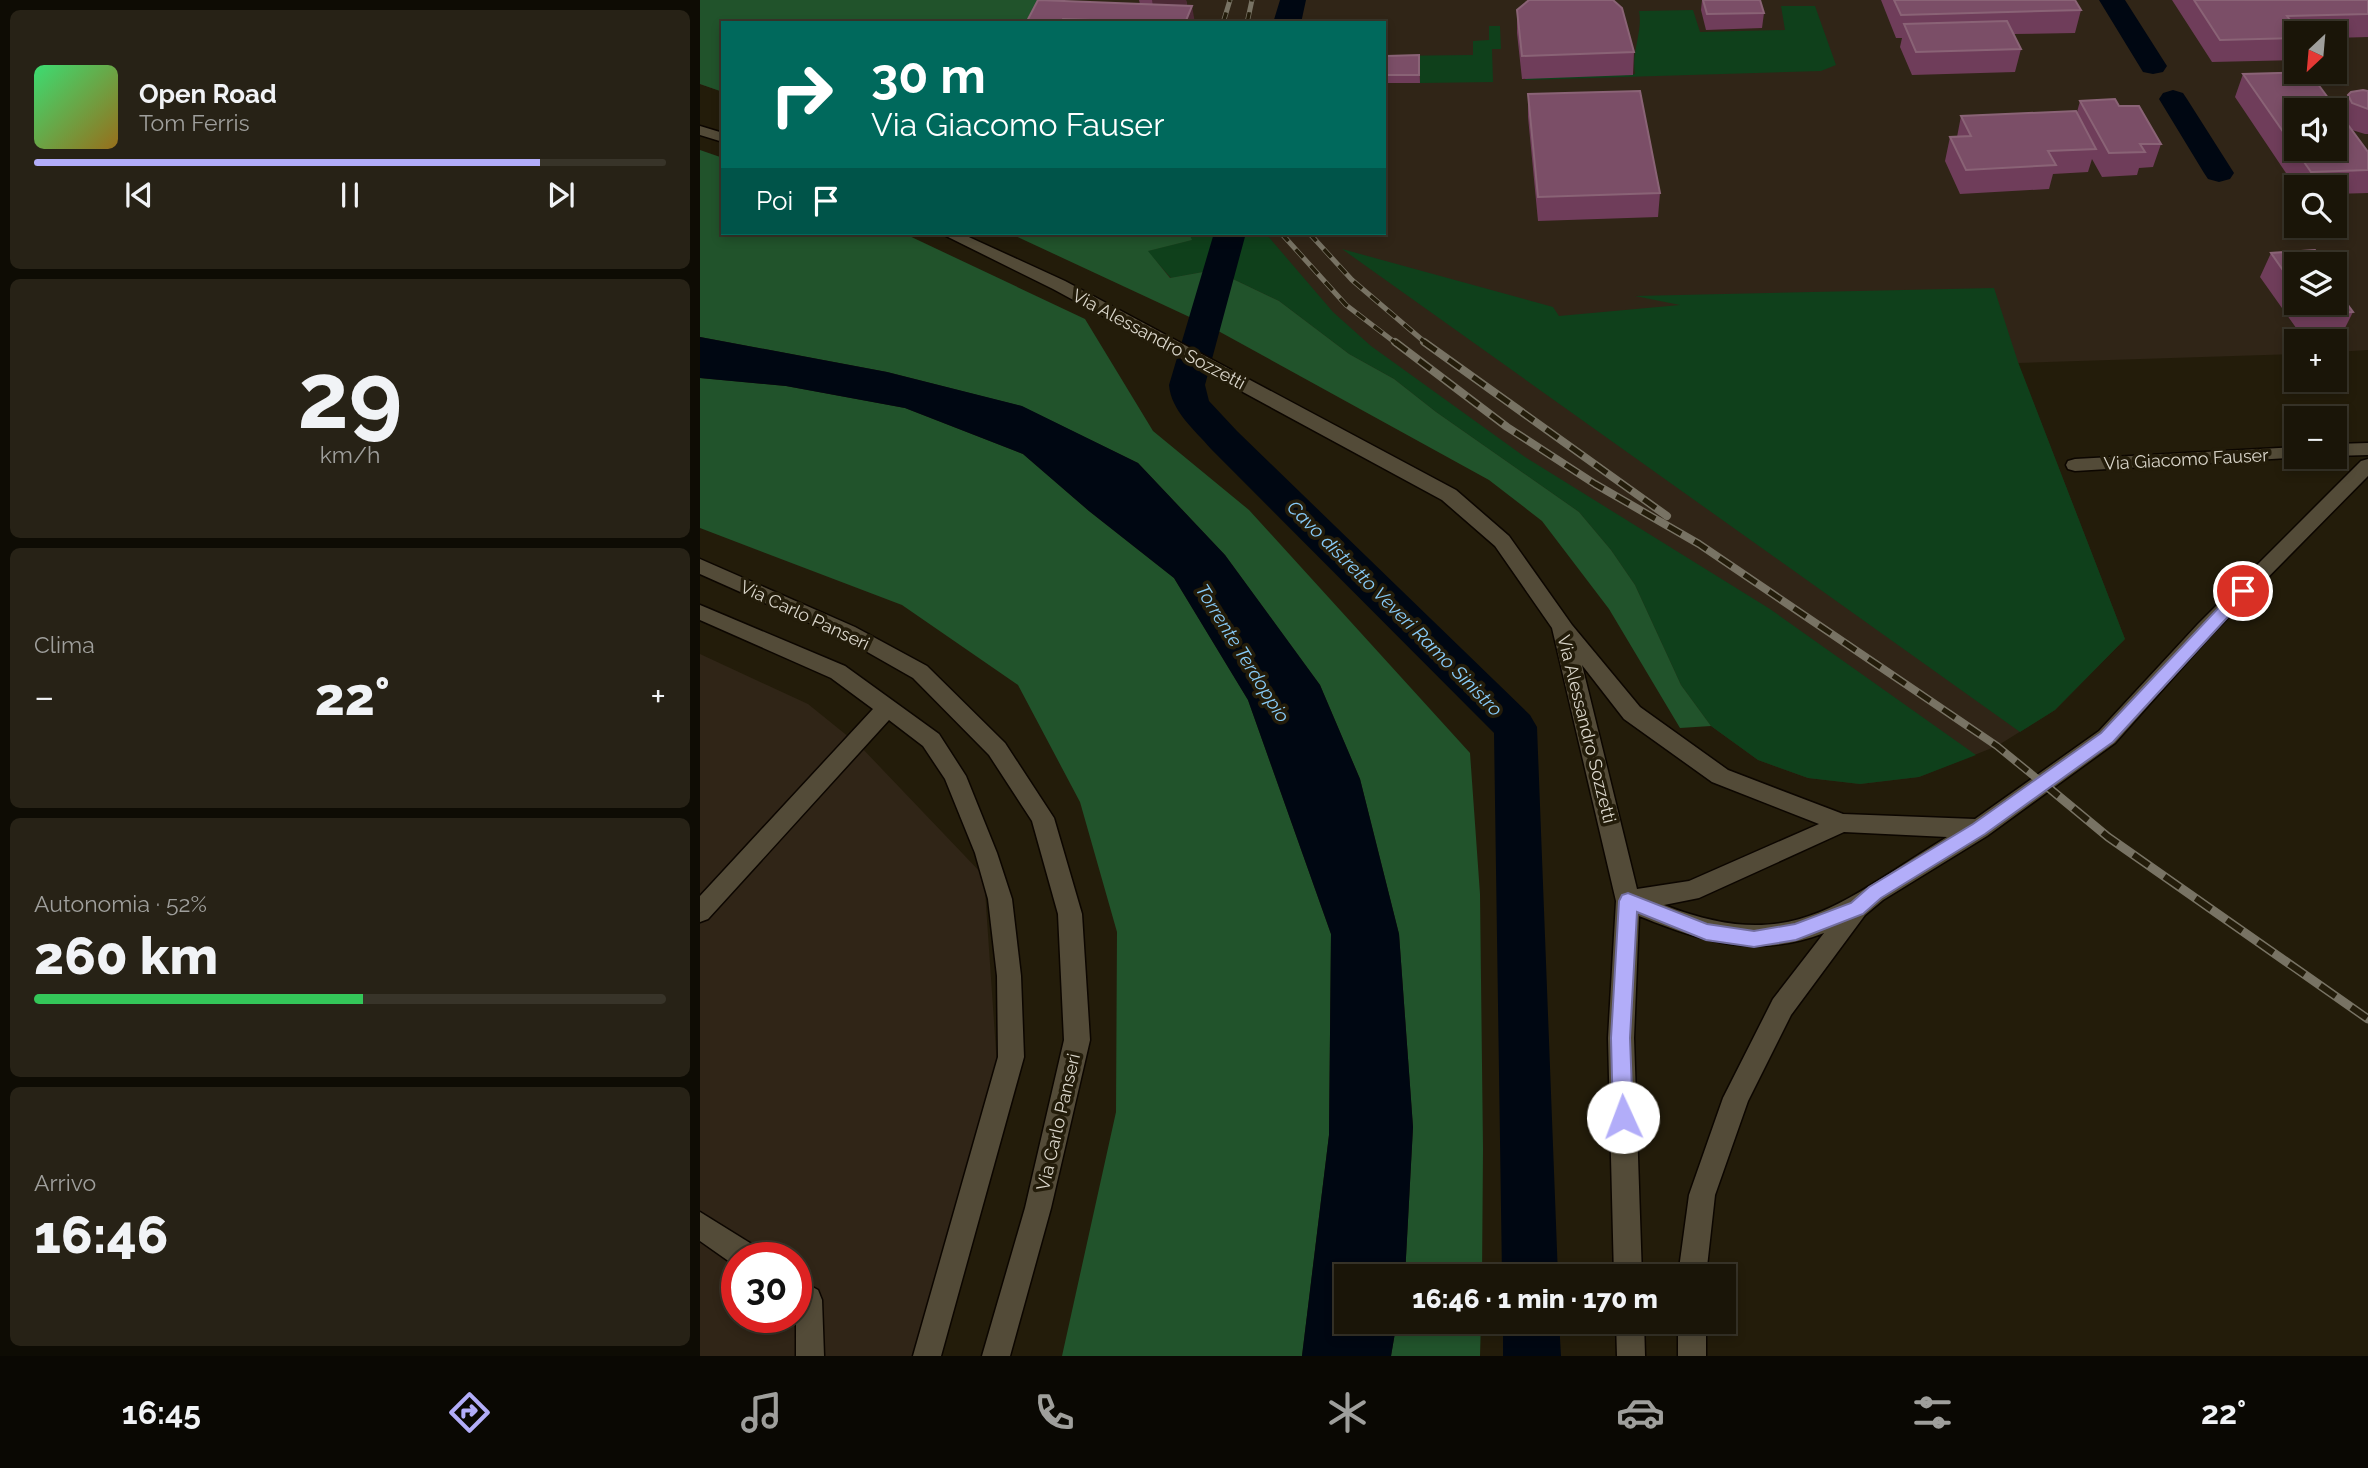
<!DOCTYPE html>
<html lang="it">
<head>
<meta charset="utf-8">
<style>
	:root { --surface:#1a1508; --page:#272216; --text:#f1f3f6; --muted:#9f9f9c; --line:#383429; --accent:#b2adf9 }
	body { margin:0; font-family:Raleway,sans-serif; background:var(--page); color:var(--text); height:100vh; display:flex; flex-direction:column; font-size:26px; white-space:nowrap }
	* { box-sizing:border-box; margin:0 }
	p { font-size:23px; color:var(--muted) }
	.icon { flex:none; width:38px; height:38px; fill:none; stroke:currentColor; stroke-width:2; stroke-linecap:round; stroke-linejoin:round }
	.map { position:relative; flex:1; overflow:hidden }
	.drawer { display:flex; flex-direction:column; gap:10px; padding:10px; background:#0e0c04; width:700px }
	.drawer>* { flex:none }
	.banner { position:absolute; left:21px; top:21px; width:665px; height:214px; border-radius:0px; box-shadow:0 4px 10px #0003,0 0 0 2px var(--line); background:#00695c; color:#fff; overflow:hidden }
	.needle { width:46px; rotate:206deg }
	.controls { position:absolute; left:1584px; top:21px; display:grid; gap:14px }
	.controls a { display:grid; place-items:center; width:63px; height:63px; border-radius:0px; background:var(--surface); box-shadow:0 4px 10px #0003,0 0 0 2px var(--line); font-size:35px }
	.speed { position:absolute; left:21px; top:1242px; display:flex; gap:14px; font-size:35px; font-weight:700; text-align:center }
	.speed>* { display:grid; place-content:center; width:91px; height:91px; border-radius:50%; background:var(--surface); box-shadow:0 4px 10px #0003,0 0 0 2px var(--line); line-height:1 }
	.speed .limit { border:10px solid #d22; background:#fff; color:#111 }
	.pin { position:absolute; display:grid; place-items:center; width:60px; height:60px; color:#fff; margin:-30px; border:4px solid #fff; border-radius:50%; box-shadow:0 2px 7px #0007 }
	.me { position:absolute; width:77px; margin:-38px; rotate:358deg; stroke-linejoin:round; filter:drop-shadow(0 0 5px #0008) }
	.turn { display:flex; align-items:center; gap:24px; height:147px; padding:0 35px; font-size:32px }
	.turn .icon { width:91px; height:91px; stroke-width:2.5 }
	.turn b { display:block; font-size:49px; line-height:60px }
	.then { display:flex; align-items:center; height:66px; padding:0 35px; background:#0003; gap:14px; font-size:26px }
	.big { font-size:52px; font-weight:800; line-height:1.1 }
	.drawer .card { flex:1; display:flex; flex-direction:column; justify-content:center; gap:10px; min-width:0; padding:0 24px; border-radius:10px; background:var(--page) }
	.drawer .dial { align-items:center; gap:0 }
	.dial b { font-size:91px; line-height:1 }
	.song { display:flex; align-items:center; gap:21px }
	.cover { width:84px; height:84px; border-radius:10px; background:linear-gradient(135deg,hsl(140 70% 55%),hsl(40 70% 35%)) }
	.played { height:7px; border-radius:4px; background:linear-gradient(90deg,var(--accent) 80%,var(--line) 80%) }
	.keys { display:flex; justify-content:space-around; direction:ltr }
	.heat { display:flex; justify-content:space-between; align-items:center; font-size:38px; direction:ltr }
	.charge { height:10px; border-radius:5px; background:linear-gradient(90deg,#34c759 52%,var(--line) 0) }
	.trip { position:absolute; left:634px; top:1264px; width:402px; height:70px; border-radius:0px; background:var(--surface); box-shadow:0 4px 10px #0003,0 0 0 2px var(--line); font-weight:800; line-height:70px; text-align:center }
	.tabs { display:flex; height:112px; justify-content:space-around; align-items:center; background:#0a0803; color:var(--muted) }
	.tabs .icon { width:49px; height:49px }
	.tabs .current { color:var(--accent) }
	.tabs b { font-size:32px; color:var(--text) }
	main { display:flex; flex:1; min-height:0 }
	.map>svg:first-child { display:block }
	.industrial { fill:#302517; fill-rule:evenodd }
	.green { fill:#0f401b }
	.forest { fill:#21532b }
	.water { fill:#000712 }
	.lines { fill:none; stroke-linecap:round; stroke-linejoin:round }
	.canal { fill:#000712; fill-rule:evenodd }
	.lane-casing { stroke:#0c0600; stroke-width:3 }
	.street-casing { stroke:#0c0600; stroke-width:3 }
	.lane { fill:#534b38; fill-rule:evenodd }
	.street { fill:#534b38; fill-rule:evenodd }
	.rail-far2-casing { stroke:#787364; stroke-width:5 }
	.rail-far1-casing { stroke:#787364; stroke-width:8 }
	.rail-casing { stroke:#787364; stroke-width:9 }
	.rail-far2 { stroke:#231c0a; stroke-width:3.5; stroke-dasharray:11; stroke-linecap:butt }
	.rail-far1 { stroke:#231c0a; stroke-width:5; stroke-dasharray:15; stroke-linecap:butt }
	.rail { stroke:#231c0a; stroke-width:6; stroke-dasharray:19; stroke-linecap:butt }
	.wall { fill:#6f3d5a }
	.shaded-wall { fill:#4c2935 }
	.building { fill:#7b4e67; stroke:#8a6376; stroke-width:2; fill-rule:evenodd }
	.route { fill:#b2adf9; stroke:#7470a2; stroke-width:2 }
	.labels { text-anchor:middle; dominant-baseline:central; stroke-width:7; stroke-linejoin:round; paint-order:stroke }
	.street-label { font-size:18px; fill:#dad6cb; stroke:#231c0a }
	.water-label { font-size:19px; font-style:italic; fill:#88cbf8; stroke:#231c0a }
</style>
</head>
<body>
<main>
<section class="drawer">
<div class="card">
<div class="song"><i class="cover"></i><div><b>Open Road</b><p>Tom Ferris</p></div></div>
<div class="played"></div>
<div class="keys"><svg class="icon" aria-label="previous" viewBox="0 0 24 24"><path d="M18 5L8 12l10 7zM5 5v14"/></svg><svg class="icon" aria-label="pause" viewBox="0 0 24 24"><path d="M8 5v14M16 5v14"/></svg><svg class="icon" aria-label="next" viewBox="0 0 24 24"><path d="M6 5l10 7-10 7zM19 5v14"/></svg></div>
</div>
<div class="card dial"><b>29</b><p>km/h</p></div>
<div class="card"><p>Clima</p>
<div class="heat"><a>−</a><b class="big">22°</b><a>+</a></div>
</div>
<div class="card"><p>Autonomia · 52%</p><b class="big">260 km</b><div class="charge"></div></div>
<div class="card"><p>Arrivo</p><b class="big">16:46</b></div>
</section>
<div class="map">
<svg width="1668" height="1356" viewBox="0 0 1668 1356">
	<rect width="100%" height="100%" fill="#231c0a"/>
	<path class="industrial" d="M0 0H1668V350L1635 352 1634 341H1596V354L1318 363 1425 639 1355 710 1297 746 1219 777 1160 784 1108 778 1058 760 1011 726 981 685 935 585 911 550 879 512 355 233H684V23H23V92L0 84ZM1596 33H1634V72H1596ZM1596 110H1634V149H1596ZM1596 187H1634V226H1596ZM1596 264H1634V303H1596Z
		M0 654 108 704 160 746 284 876 298 1080 214 1356H0ZM37 1258H96V1318H37Z"/>
	<path class="green" d="M1081 6H1115L1136 65 1121 71 826 80 825 77 935 74C931 52 943 32 939 11L993 10 1000 32 1085 30Z
		M789 26H800L801 49H792L793 82 720 83V63L684 64V56L773 55V41L789 40Z
		M489 233 567 235 633 312 671 346 825 457 1070 609 1276 755 1219 777 1160 784 1108 778 1058 760 1011 726 981 685 935 585 911 550 879 512 736 412 694 379 649 354 579 301 514 270 471 278 447 251 491 240Z
		M642 249 853 307 859 316 980 305 935 296 1294 288 1318 362 1425 639 1355 710 1320 732Z"/>
	<path class="forest" d="M0 0H358L346 23H23V92L0 84Z
		M0 150 23 158V233H203L385 319 453 431 549 510 770 753 780 894 783 1149 782 1276H705L713 1127 699 934 660 779 620 685 525 555 438 463 321 406 187 372 0 337Z
		M309 233H489L492 240 448 251 470 278 514 270 579 301 649 354 694 379 736 412 879 512 911 550 935 585 981 685 1011 726 980 728 909 609 842 521 789 480 511 327Z
		M0 378 86 386 205 408 323 454 389 511 474 578 548 700 631 934 629 1135 602 1356H362L416 1112 417 932 380 802 318 685 202 605 0 528Z
		M697 1321H781L780 1356H691Z"/>
	<path class="water" d="M0 337 187 372 322 406 438 463 525 555 620 685 660 779 699 934 713 1127 705 1276H646V1321H697L691 1356H602L629 1135 631 934 548 700 474 578 389 511 323 454 205 408 86 386 0 378Z"/>
	<g class="lines">
		<path class="canal" d="M580 0H606L601 23H573Z
			M1399 0H1425L1467 66 1463 72 1453 74 1443 72Z
			M1473 90 1483 93 1487 99 1534 173 1530 179 1519 182 1508 179 1504 173 1459 99 1463 93Z
			M514 233H546L505 385 509 401 537 431 830 715 837 727 858 1276H802L794 733 511 449C495 430 471 411 469 385Z
			M803 1321H859L861 1356H803Z"/>
		<g class="lane-casing">
			<path id="lane" d="M0 605 145 666 239 734 266 776 297 853 312 899 321 976 324 1057 241 1356H213L298 1057 297 976 288 899 275 853 245 779 223 746 189 720 8 919 0 922V896L173 709 131 678 0 620Z
				M0 1212 58 1248 62 1258H37V1267L0 1241Z
				M96 1278 118 1290 122 1300 124 1356H96Z"/>
		</g>
		<g class="street-casing">
			<path id="street" d="M0 126 23 133V142L0 135Z
				M240 233H260L365 281 756 490 809 536 872 625 940 707 1028 770 1143 814 1275 819 1399 731 1498 624 1661 461 1668 459V476L1512 634 1415 743 1287 836 1183 900 1165 915 1091 1015 1048 1101 1015 1195 1006 1276H978L989 1195 1023 1098 1073 999 1124 933C1056 959 1004 942 939 916L934 1038 942 1276H914L908 1038 916 901 852 628 795 546 742 500 353 289ZM882 665 924 719 1012 782 1119 824 989 881 937 889ZM1144 832 1247 837C1141 901 1094 956 964 905L999 898Z
				M1668 443V455L1634 456V444Z
				M1596 447V457H1603L1375 471 1368 469 1366 465 1368 461 1375 459Z
				M0 559 155 627 227 666 305 743 354 818 382 914 390 1040 351 1208 310 1356H282L325 1208 364 1040 358 914 332 821 289 755 213 678 141 637 0 574Z
				M916 1321H944L945 1356H917Z
				M978 1321H1006V1356H978Z"/>
		</g>
		<use href="#lane" class="lane"/>
		<use href="#street" class="street"/>
		<g class="rail-far2-casing">
			<path id="rail-far2" d="M523 23 530 0
				M547 23 552 0
				M581 233 646 305 697 344
				M609 233 652 280 727 344"/>
		</g>
		<g class="rail-far1-casing">
			<path id="rail-far1" d="M695 342 807 427 895 484 999 544 1297 746 1346 786
				M724 342 967 516"/>
		</g>
		<g class="rail-casing">
			<path id="rail" d="M1344 784 1408 837 1668 1019"/>
		</g>
		<use href="#rail-far2" class="rail-far2"/>
		<use href="#rail-far1" class="rail-far1"/>
		<use href="#rail" class="rail"/>
	</g>
	<path class="wall" d="M439 0H486L487 5 495 23H326L440 4Z
		M1002 0H1060L1064 13 1062 28 1006 30 1001 10Z
		M1181 0H1375L1381 10 1375 33 1313 34 1321 49 1315 72 1212 75 1200 47 1202 38H1196Z
		M1472 0H1668V37L1634 38V33H1596V55L1594 60 1512 62Z
		M817 10 934 52 933 75 822 79 817 33Z
		M719 55 720 83H687L686 75Z
		M1543 74 1640 114 1648 95 1668 91V134H1665L1652 130 1668 152V193L1634 194V187H1596V188L1535 97Z
		M828 94 960 193 958 217 838 221 828 117Z
		M1380 101 1419 106 1461 144 1453 167 1439 168 1437 175 1402 177 1392 159 1388 172 1353 174 1349 189 1260 194 1245 161 1250 137H1257L1261 116 1377 112Z
		M1571 253 1596 264V303H1634V275L1638 280 1635 287 1653 312 1641 336 1604 339 1560 277Z"/>
	<path class="shaded-wall" d="M452 0H486L488 9 455 20Z
		M492 6 495 23H485Z"/>
	<path class="building" d="M338 0 492 6 485 23H418L419 21 363 19 361 23H326Z
		M829 0H913L922 8 934 52 822 56 817 10Z
		M1003 0H1060L1064 13 1007 14Z
		M1194 0H1375L1381 10 1201 15Z
		M1494 0H1668V14L1587 16 1600 33H1596V38L1520 40Z
		M1307 21 1321 49 1216 52 1204 24Z
		M719 55V75H686L687 56Z
		M1609 72 1668 152V170L1611 172 1543 74ZM1596 110H1634V149H1596Z
		M1663 90 1668 91V109L1652 103 1648 95 1651 92Z
		M940 91 960 193 838 197 828 94Z
		M1415 99 1419 106H1439L1461 144H1440L1445 152 1409 153 1380 101Z
		M1376 111 1396 149 1348 151 1356 165 1266 170 1250 137 1271 136 1261 116Z
		M1615 250 1626 264H1596V289L1571 253Z
		M1634 286 1653 312 1615 315 1606 303H1634Z"/>
	<path class="route" d="M1543 585 1551 591 1548 595 1413 742 1285 834 1181 898 1163 914 1096 940 1054 947 1006 940 937 912 930 1038 933 1117 930 1124 923 1127 916 1124 913 1117 911 1038 919 901 922 895 928 893 1007 924 1054 931 1095 924 1151 903 1169 887 1273 824 1401 733 1538 587Z"/>
	<g class="labels">
		<g class="street-label">
			<text transform="translate(459 339) rotate(28)">Via Alessandro Sozzetti</text>
			<text transform="translate(1486 459) rotate(-3)">Via Giacomo Fauser</text>
			<text transform="translate(105 615) rotate(25)">Via Carlo Panseri</text>
			<text transform="translate(887 729) rotate(76)">Via Alessandro Sozzetti</text>
			<text transform="translate(358 1122) rotate(-77)">Via Carlo Panseri</text>
		</g>
		<g class="water-label">
			<text transform="translate(695 608) rotate(45)">Cavo distretto Veveri Ramo Sinistro</text>
			<text transform="translate(543 653) rotate(58)">Torrente Terdoppio</text>
		</g>
	</g>
</svg>
<div class="controls">
<a><svg class="needle" viewBox="-14 -14 28 28"><path d="M0-13l5 13h-10z" fill="#e53935"/><path d="M0 13l5-13h-10z" fill="#9f9f9c"/></svg></a>
<a><svg class="icon" aria-label="sound" viewBox="0 0 24 24"><path d="M4 9h4l5-4v14l-5-4H4zM17 9q2 3 0 6"/></svg></a>
<a><svg class="icon" aria-label="search" viewBox="0 0 24 24"><circle cx="10" cy="10" r="6"/><path d="M15 15l6 6"/></svg></a>
<a><svg class="icon" aria-label="layers" viewBox="0 0 24 24"><path d="M12 4l9 5-9 5-9-5zM3 14l9 5 9-5"/></svg></a>
<a>+</a>
<a>−</a>
</div>
<div class="speed"><div class="limit">30</div></div>
<div class="pin" style="left:1543px;top:591px;background:#d93025"><svg class="icon" aria-label="arrive" viewBox="0 0 24 24"><path d="M6 21V4h12l-3 4 3 4H6"/></svg></div>
<svg class="me" style="left:923px;top:1117px" viewBox="-20 -20 40 40"><circle r="19" fill="#fff"/><path d="M0-13L10 11 0 6-10 11z" fill="#b2adf9"/></svg>
<div class="trip">16:46 · 1 min · 170 m</div>
<div class="banner">
<div class="turn"><svg class="icon" aria-label="right" viewBox="0 0 24 24"><path d="M7 20v-9h11M14 6l5 5-5 5"/></svg><div><b>30 m</b>Via Giacomo Fauser</div></div>
<div class="then">Poi<svg class="icon" aria-label="arrive" viewBox="0 0 24 24"><path d="M6 21V4h12l-3 4 3 4H6"/></svg></div>
</div>
</div>
</main>
<nav class="tabs">
<b>16:45</b>
<svg class="icon current" aria-label="directions" viewBox="0 0 24 24"><path d="M12 3l9 9-9 9-9-9zM9 14v-3h6M13 9l2 2-2 2"/></svg>
<svg class="icon" aria-label="music" viewBox="0 0 24 24"><path d="M9 18V5l10-2v13"/><circle cx="6" cy="18" r="3"/><circle cx="16" cy="16" r="3"/></svg>
<svg class="icon" aria-label="phone" viewBox="0 0 24 24"><path d="M5 4h4l2 5-3 2q2 4 5 5l2-3 5 2v4C11 20 4 13 5 4z"/></svg>
<svg class="icon" aria-label="climate" viewBox="0 0 24 24"><path d="M12 3v18M4 7l16 10M4 17L20 7"/></svg>
<svg class="icon" aria-label="car" viewBox="0 0 24 24"><path d="M5 17H2v-5l4-1 3-4h7l3 4 3 1v5h-3M9 17h6M6 11h13"/><circle cx="7" cy="17" r="2"/><circle cx="17" cy="17" r="2"/></svg>
<svg class="icon" aria-label="filters" viewBox="0 0 24 24"><path d="M4 7h16M4 17h16"/><circle cx="9" cy="7" r="2"/><circle cx="15" cy="17" r="2"/></svg>
<b>22°</b>
</nav>
</body>
</html>
